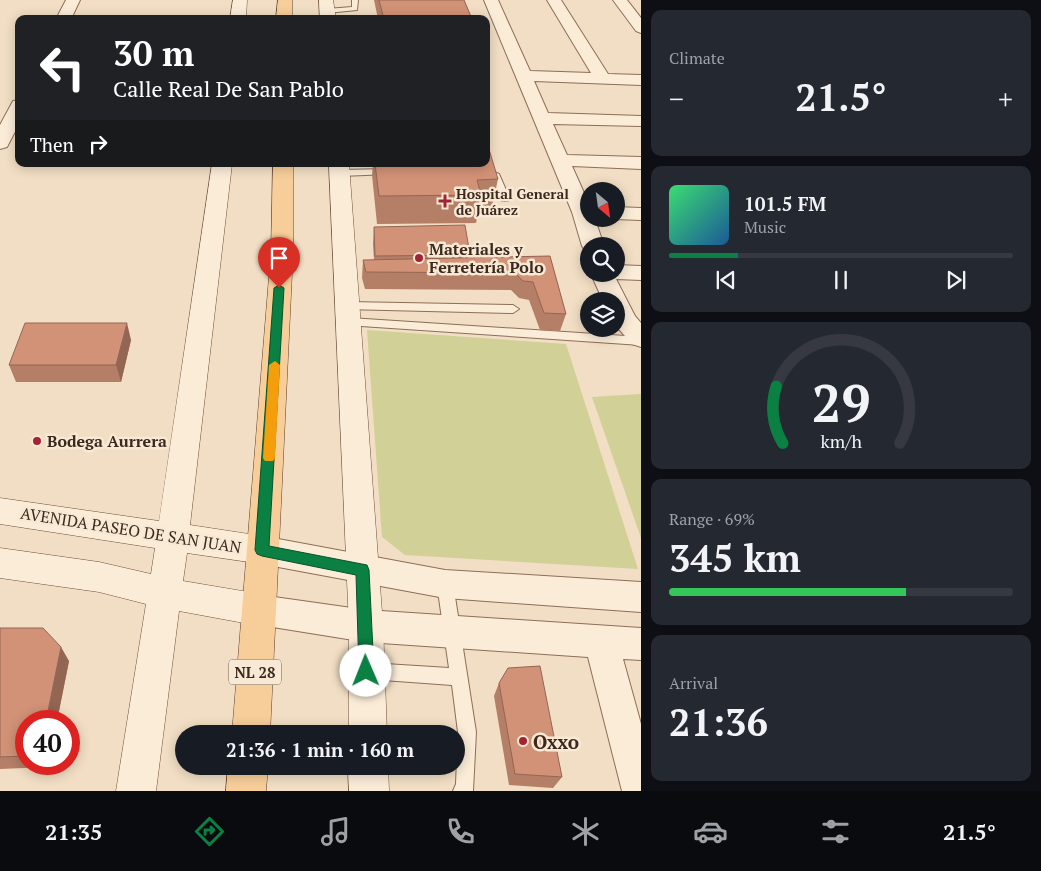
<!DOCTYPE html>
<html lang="en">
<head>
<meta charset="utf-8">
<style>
	:root { --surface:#171b24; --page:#242831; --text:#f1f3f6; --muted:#9ea1a6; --line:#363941; --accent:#0b8043 }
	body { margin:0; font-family:"PT Serif",serif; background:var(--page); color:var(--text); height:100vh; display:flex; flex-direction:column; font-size:19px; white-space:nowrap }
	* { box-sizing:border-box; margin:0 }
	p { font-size:16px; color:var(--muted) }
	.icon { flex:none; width:28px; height:28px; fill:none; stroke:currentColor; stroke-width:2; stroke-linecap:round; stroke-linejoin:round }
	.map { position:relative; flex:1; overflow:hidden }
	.sheet { display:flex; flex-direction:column; gap:10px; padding:10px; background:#0d0f14; width:400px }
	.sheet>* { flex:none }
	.banner { position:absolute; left:15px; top:15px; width:475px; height:152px; border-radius:10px; box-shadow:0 2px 12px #0003; background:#202124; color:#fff; overflow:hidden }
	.needle { width:32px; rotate:151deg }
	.buttons { position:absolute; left:580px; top:182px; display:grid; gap:10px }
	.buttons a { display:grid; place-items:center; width:45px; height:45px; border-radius:50%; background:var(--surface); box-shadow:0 2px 12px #0003; font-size:25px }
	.speed { position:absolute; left:15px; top:710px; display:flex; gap:10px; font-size:25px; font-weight:700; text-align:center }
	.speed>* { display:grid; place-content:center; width:65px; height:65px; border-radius:50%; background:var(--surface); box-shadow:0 2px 12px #0003; line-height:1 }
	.speed .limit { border:8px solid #d22; background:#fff; color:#111 }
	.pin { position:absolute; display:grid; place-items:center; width:42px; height:42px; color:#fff; margin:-51px -21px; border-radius:50% 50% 50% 0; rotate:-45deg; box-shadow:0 0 5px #0007 }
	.pin .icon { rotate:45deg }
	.me { position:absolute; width:55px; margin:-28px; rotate:359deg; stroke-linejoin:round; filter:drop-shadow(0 0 4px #0008) }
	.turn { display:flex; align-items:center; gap:18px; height:105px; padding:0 15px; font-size:22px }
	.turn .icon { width:65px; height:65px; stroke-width:2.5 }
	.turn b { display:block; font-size:35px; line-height:42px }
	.then { display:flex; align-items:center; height:48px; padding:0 15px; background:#0003; gap:10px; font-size:19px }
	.big { font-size:38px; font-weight:800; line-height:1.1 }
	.sheet .widget { flex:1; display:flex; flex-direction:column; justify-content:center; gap:8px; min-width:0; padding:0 18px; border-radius:10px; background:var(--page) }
	.sheet .dial { align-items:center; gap:0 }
	.dial svg { height:130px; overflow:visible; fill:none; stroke:var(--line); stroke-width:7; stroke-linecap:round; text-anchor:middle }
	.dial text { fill:var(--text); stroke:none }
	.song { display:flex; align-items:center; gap:15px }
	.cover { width:60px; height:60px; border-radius:8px; background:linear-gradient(135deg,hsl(140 70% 55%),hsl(210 70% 35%)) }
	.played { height:5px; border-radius:2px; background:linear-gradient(90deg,var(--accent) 20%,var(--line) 20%) }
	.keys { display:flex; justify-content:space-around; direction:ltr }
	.heat { display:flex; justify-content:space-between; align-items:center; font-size:28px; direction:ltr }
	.charge { height:8px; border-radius:4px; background:linear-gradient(90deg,#34c759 69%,var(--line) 0) }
	.trip { position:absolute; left:175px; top:725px; width:290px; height:50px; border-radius:25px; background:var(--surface); box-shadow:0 2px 12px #0003; font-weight:800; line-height:50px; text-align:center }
	.menu { display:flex; height:80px; justify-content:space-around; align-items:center; background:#090b0e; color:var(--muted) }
	.menu .icon { width:35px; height:35px }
	.menu .on { color:var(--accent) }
	.menu b { font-size:22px; color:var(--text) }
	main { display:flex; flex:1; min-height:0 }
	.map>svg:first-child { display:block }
	.green { fill:#d0d097 }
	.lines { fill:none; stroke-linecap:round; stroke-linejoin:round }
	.lane-casing { stroke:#8d6e59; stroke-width:2 }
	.street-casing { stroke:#8d6e59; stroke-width:2 }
	.secondary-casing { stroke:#6f4f3c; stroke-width:1 }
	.primary-casing { stroke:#5b3d2d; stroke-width:1 }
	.lane { fill:#fbecd8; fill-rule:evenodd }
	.street { fill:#fbecd8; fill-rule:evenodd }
	.secondary { fill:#fbecd8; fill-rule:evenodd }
	.primary { fill:#f7ce99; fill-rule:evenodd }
	.wall { fill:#b57e66 }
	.shaded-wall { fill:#936653 }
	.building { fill:#d29277; stroke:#936653 }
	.route { fill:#0b8043; stroke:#07532c }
	.slow { fill:#f59e0b }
	.poi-dot { fill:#a12434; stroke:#f8e9d4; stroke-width:2 }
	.labels { text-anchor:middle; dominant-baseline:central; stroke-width:5; stroke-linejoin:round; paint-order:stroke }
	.far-poi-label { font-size:14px; font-weight:bold; fill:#3c291e; stroke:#f8e9d4; text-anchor:start }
	.shield { fill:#f8e9d4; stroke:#746355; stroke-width:1 }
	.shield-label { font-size:15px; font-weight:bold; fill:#3c291e }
	.poi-label { font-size:16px; font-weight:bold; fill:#3c291e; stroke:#f8e9d4; text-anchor:start }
	.street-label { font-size:16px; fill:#3c291e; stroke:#f8e9d4 }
	.near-poi-label { font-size:19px; font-weight:bold; fill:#3c291e; stroke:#f8e9d4; text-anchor:start }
</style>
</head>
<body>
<main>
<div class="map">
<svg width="641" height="791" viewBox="0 0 641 791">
	<rect width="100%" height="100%" fill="#f1dec4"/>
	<path class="green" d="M367 330 566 344 638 569 405 555 382 537Z
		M641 394V538L592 397Z"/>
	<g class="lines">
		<g class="lane-casing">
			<path id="lane" d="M352 0H358L357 10 327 13 324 11 327 9 352 7Z
				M485 168 499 174 510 199 508 201H502L492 178 480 171Z
				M388 169 391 170V174L340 176 335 173 340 170Z
				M348 302 513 305 519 309 513 313 344 309 342 306 344 303Z
				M350 318 641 337V345L346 325 344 322Z
				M445 577 450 579 453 584 476 732 473 791H453L456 784 458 732 452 685 369 679 363 677 361 671 363 665 369 663 449 668 437 584 440 579Z"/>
		</g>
		<g class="street-casing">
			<path id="street" d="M66 0H80L71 19H56Z
				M484 0H498L530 71 591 73 547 0H561L608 74 641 75V85L534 81 548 113 641 116V126L553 124 567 155 641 157V169L572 166 589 204V219H595L604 246H589V252L585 251 582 246 572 212Z
				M613 0H627L641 18V33L636 31Z
				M19 100V124L7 147 0 149V125L13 101Z
				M616 207 641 208V220L614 219H616Z
				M616 265 641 266V280L616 279 635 316 641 323V347L632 344 617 327 616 301H603L591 274H616Z
				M262 536 445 570 641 582V612L445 598 262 564 251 560 247 550 251 540Z
				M260 595 366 610 641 628V660L623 659 641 724V791H622L588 657 366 642 260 625 248 621 244 610 248 599Z"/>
		</g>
		<g class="secondary-casing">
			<path id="secondary" d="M233 0H247L246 19H230Z
				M319 0H333L336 19H320Z
				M212 164H232L190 525 262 536 273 540 278 550 273 560 262 564 187 553 183 581 260 594 272 599 277 610 272 621 260 626 179 611 156 791H116L146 604 99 592 0 578V548L99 562 151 574 155 548 0 524V498L159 521Z
				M329 164H349L383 626 387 734H349V626Z
				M348 766H388L389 791H349Z"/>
		</g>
		<g class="primary-casing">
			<path id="primary" d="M278 0H292V19H276Z
				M273 164H293V252L270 734H232L271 252Z
				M228 766H268L266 791H226Z"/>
		</g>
		<use href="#lane" class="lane"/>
		<use href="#street" class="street"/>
		<use href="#secondary" class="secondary"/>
		<use href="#primary" class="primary"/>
	</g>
	<path class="wall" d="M374 0H464L472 19H378Z
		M373 164H486L498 179 492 207 479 208 476 223 377 224 372 175Z
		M374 227 470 255V258L550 256 566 314 560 331 540 330 529 300 519 298 511 290 365 289 362 278 363 260H374L373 244Z
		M131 340 121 382H16L9 365Z
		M0 628 69 661 57 721H26V764H49V767L0 769Z
		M499 683 562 777 553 788 509 785 494 696Z"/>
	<path class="shaded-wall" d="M127 323 131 340 121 382 116 365Z
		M61 647 69 661 57 721H46Z"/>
	<path class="building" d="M379 0H464L472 19H384Z
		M486 146H488L498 179 477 180 481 195 379 196 375 164H486Z
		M465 225 470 255 375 256 374 227Z
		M550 256 566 314 544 313 533 282 523 281 515 273 366 272 363 260Z
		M25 323H127L116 365H9Z
		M0 628H43L61 647 46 721H26V756L0 757Z
		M540 666 562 777 515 774 499 683 508 668Z"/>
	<path class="route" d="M279 285 284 288 269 546 367 565 369 570 374 671 372 676 366 679 361 676 359 671 356 575 262 556 257 554 255 550 274 288Z"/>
	<path class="slow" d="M275 361 280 365 275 458 273 461H265L263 458 269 365Z"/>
	<g class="poi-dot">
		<path d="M442.5 193.5h5v5h5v5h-5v5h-5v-5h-5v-5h5z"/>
		<circle cx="419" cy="258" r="5"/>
		<circle cx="37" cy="441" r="5"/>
		<circle cx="523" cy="741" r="5"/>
	</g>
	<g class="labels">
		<g class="far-poi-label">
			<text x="456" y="193">Hospital General<tspan x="456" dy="16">de Juárez</tspan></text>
		</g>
		<rect class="shield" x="229" y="659.5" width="52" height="25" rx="4"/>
		<g class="shield-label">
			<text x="255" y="672">NL 28</text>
		</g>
		<g class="poi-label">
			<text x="429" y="249">Materiales y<tspan x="429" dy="18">Ferretería Polo</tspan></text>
			<text x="47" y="441">Bodega Aurrera</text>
		</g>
		<g class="street-label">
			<text transform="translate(131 530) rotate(9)">AVENIDA PASEO DE SAN JUAN</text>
		</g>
		<g class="near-poi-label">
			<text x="533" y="741">Oxxo</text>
		</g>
	</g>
</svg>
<div class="buttons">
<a><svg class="needle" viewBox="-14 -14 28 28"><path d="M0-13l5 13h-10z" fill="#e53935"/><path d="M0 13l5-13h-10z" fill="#9ea1a6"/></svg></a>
<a><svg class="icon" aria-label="search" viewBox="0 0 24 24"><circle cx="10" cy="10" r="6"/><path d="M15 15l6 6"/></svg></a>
<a><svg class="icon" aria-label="layers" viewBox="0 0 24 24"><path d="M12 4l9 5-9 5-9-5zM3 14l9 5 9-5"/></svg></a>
</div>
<div class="speed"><div class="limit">40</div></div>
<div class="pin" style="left:279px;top:288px;background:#d93025"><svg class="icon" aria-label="arrive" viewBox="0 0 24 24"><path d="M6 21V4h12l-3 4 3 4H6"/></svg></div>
<svg class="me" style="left:366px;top:671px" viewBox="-20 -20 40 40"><circle r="19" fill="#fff"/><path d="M0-13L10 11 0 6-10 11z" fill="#0b8043"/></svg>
<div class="trip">21:36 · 1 min · 160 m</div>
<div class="banner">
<div class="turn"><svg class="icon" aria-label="left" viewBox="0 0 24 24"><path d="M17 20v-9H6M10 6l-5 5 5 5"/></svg><div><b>30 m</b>Calle Real De San Pablo</div></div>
<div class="then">Then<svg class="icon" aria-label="right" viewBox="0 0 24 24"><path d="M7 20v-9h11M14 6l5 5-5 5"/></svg></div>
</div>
</div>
<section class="sheet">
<div class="widget"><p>Climate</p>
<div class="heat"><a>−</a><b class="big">21.5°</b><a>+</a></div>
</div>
<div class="widget">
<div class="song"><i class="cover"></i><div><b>101.5 FM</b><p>Music</p></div></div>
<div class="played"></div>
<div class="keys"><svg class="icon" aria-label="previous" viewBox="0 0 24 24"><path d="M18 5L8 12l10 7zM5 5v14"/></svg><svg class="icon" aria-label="pause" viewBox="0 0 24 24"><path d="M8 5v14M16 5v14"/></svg><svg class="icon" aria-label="next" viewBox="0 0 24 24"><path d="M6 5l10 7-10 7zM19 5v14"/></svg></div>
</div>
<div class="widget dial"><svg viewBox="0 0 100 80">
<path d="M14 69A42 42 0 1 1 86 69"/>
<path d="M14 69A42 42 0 0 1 10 34" stroke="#0b8043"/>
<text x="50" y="56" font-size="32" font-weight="700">29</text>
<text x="50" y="72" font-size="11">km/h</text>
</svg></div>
<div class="widget"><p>Range · 69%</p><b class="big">345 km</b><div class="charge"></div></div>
<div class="widget"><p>Arrival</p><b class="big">21:36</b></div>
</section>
</main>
<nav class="menu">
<b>21:35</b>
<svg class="icon on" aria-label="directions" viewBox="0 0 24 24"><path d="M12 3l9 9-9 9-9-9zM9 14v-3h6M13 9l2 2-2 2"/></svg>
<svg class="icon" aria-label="music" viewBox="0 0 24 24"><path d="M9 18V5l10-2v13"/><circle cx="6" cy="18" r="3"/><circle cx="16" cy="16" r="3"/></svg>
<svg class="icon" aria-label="phone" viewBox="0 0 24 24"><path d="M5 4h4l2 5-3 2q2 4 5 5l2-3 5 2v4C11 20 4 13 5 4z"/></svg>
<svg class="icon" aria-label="climate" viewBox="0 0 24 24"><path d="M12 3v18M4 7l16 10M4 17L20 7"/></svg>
<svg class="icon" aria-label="car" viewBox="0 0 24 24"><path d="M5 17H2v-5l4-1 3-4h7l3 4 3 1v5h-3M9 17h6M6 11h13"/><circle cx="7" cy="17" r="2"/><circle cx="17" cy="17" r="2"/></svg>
<svg class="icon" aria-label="filters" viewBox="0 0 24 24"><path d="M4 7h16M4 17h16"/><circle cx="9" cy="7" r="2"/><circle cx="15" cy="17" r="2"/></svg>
<b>21.5°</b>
</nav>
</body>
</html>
